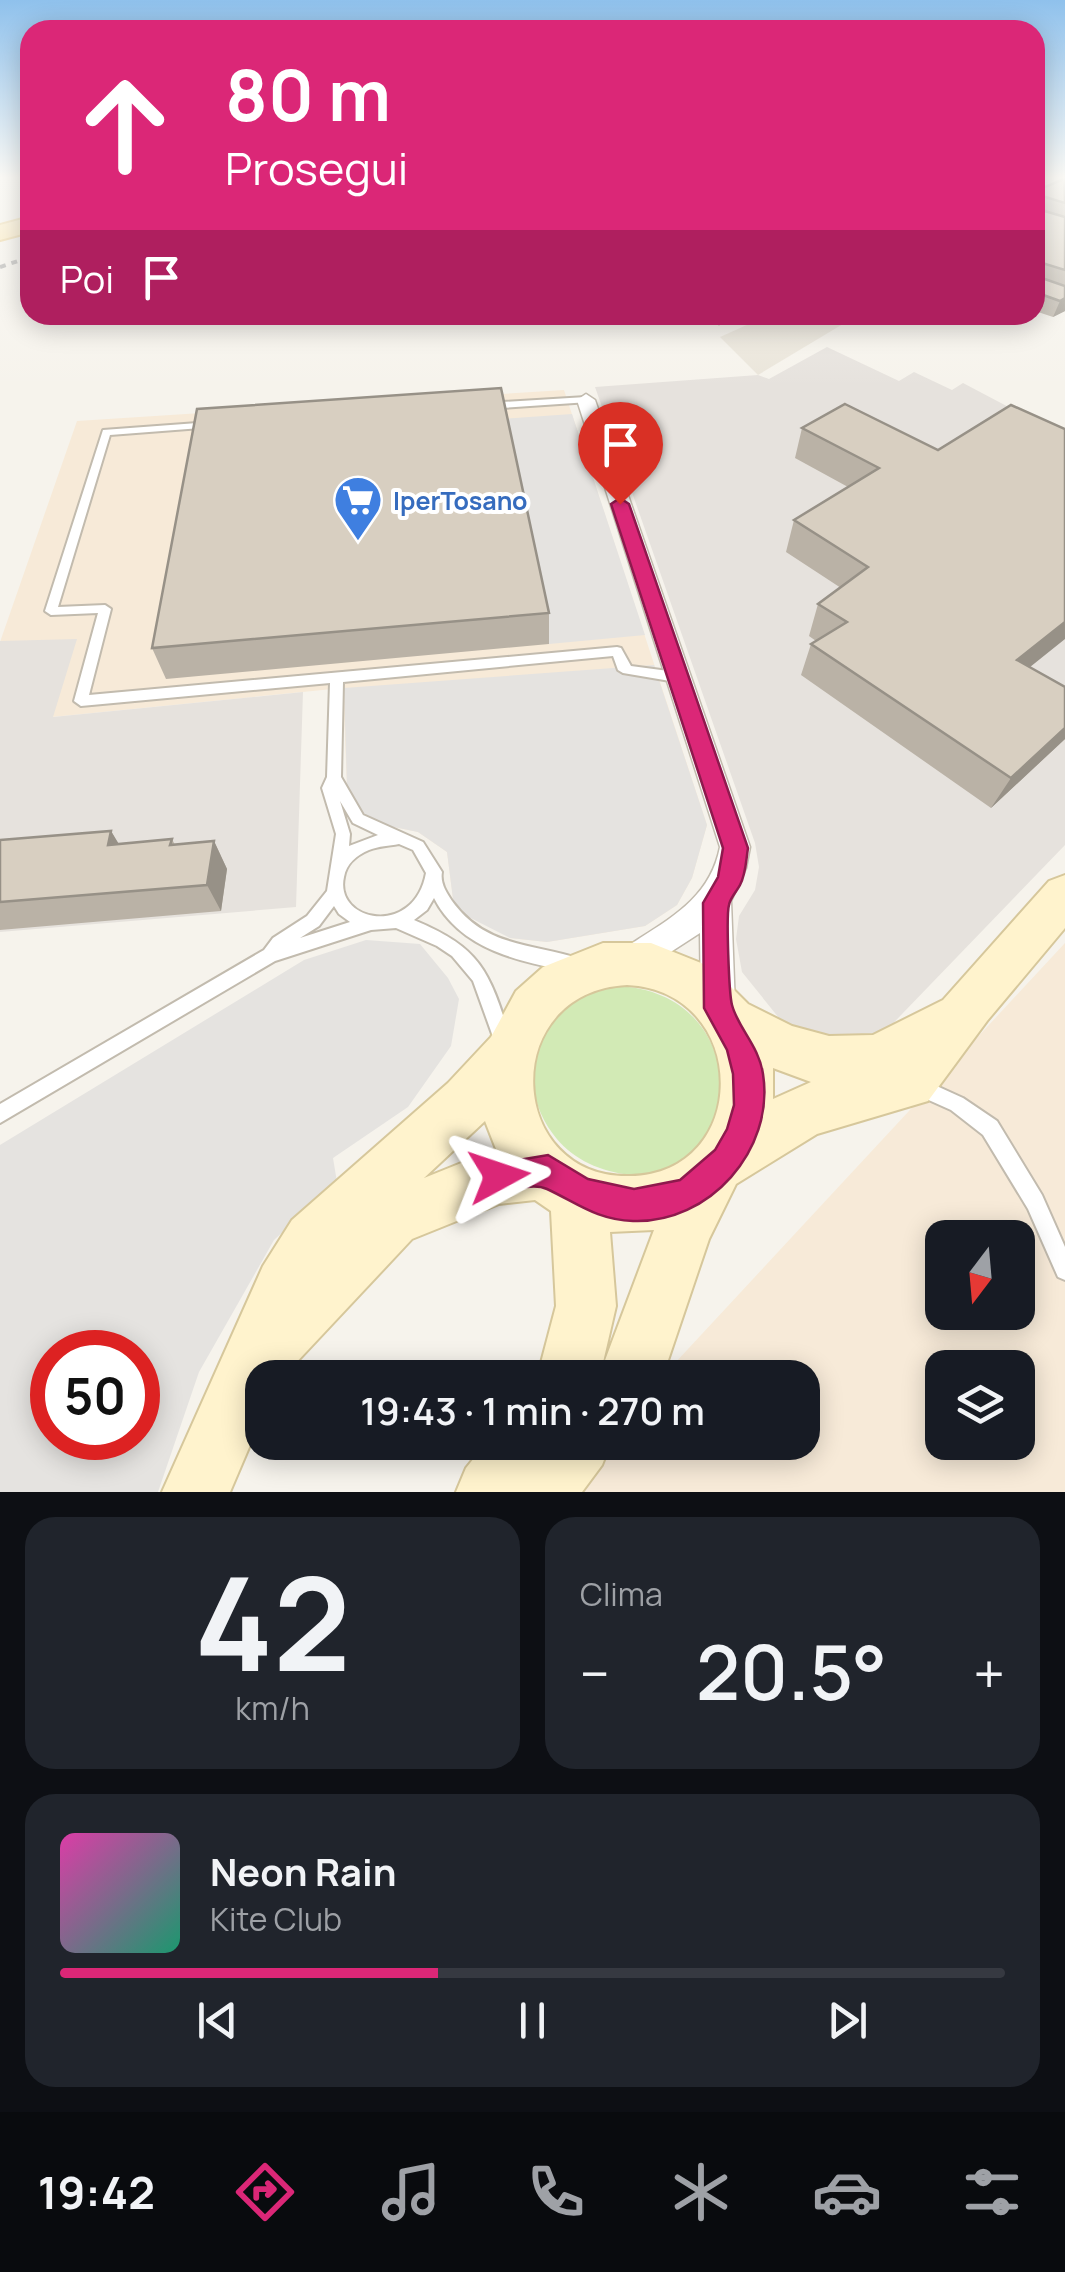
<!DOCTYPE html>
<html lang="it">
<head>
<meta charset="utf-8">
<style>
	:root { --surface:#171b24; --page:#20242c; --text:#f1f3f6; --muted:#9ea1a6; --line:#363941; --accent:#db2777 }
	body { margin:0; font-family:Manrope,sans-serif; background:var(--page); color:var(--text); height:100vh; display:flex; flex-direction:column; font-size:38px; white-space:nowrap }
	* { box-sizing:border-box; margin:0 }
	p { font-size:32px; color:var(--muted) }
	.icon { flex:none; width:55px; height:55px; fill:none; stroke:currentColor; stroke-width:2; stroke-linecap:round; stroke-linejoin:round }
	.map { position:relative; height:1492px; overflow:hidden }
	.panel { display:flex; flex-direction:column; gap:25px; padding:25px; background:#0d0f14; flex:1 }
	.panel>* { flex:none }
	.top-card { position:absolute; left:20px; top:20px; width:1025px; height:305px; border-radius:30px; box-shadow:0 5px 25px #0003; background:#db2777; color:#fff; overflow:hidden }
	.needle { width:65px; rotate:196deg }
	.fabs { position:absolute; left:925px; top:1220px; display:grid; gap:20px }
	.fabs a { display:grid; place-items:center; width:110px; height:110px; border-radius:20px; background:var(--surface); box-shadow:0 5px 25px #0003; font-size:50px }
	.speed { position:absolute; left:30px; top:1330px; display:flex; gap:20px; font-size:50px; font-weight:700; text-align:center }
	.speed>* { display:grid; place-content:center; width:130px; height:130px; border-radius:50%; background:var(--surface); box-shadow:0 5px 25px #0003; line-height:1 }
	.speed .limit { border:15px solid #d22; background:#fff; color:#111 }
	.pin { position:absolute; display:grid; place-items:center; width:85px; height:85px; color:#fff; margin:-102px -42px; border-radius:50% 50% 50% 0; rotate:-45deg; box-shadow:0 0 10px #0007 }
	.pin .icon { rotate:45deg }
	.me { position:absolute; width:110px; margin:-55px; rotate:85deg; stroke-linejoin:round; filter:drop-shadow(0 0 8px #0008) }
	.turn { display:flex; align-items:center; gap:35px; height:210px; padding:0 40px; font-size:45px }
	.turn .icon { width:130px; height:130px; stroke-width:2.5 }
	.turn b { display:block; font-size:70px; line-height:85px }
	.then { display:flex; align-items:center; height:95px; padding:0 40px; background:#0003; gap:20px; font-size:38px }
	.big { font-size:75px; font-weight:600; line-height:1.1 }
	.panel .card { flex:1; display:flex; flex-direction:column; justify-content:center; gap:15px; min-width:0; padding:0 35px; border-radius:30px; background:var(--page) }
	.panel .dial { align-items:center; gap:0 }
	.dial b { font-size:130px; line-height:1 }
	.song { display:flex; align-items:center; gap:30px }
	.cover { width:120px; height:120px; border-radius:15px; background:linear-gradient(135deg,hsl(320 70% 55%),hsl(160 70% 35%)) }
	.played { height:10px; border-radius:5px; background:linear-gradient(90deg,var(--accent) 40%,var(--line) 40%) }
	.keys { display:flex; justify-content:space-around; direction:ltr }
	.heat { display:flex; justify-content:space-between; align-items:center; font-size:55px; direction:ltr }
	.panel .tiles { flex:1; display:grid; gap:25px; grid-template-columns:1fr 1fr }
	.card:last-child { grid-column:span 2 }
	.trip { position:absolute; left:245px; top:1360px; width:575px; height:100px; border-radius:30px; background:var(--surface); box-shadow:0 5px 25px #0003; font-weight:600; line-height:100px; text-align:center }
	.dock { display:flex; height:160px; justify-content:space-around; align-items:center; background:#090b0e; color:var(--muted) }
	.dock .icon { width:70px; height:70px }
	.dock .active { color:var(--accent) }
	.dock b { font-size:45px; color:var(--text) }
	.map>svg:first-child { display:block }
	.residential { fill:#eae5da }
	.commercial { fill:#f7ead8; fill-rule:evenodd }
	.industrial { fill:#e6e2dd }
	.green { fill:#d2eab5 }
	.parking { fill:#e5e3e0; fill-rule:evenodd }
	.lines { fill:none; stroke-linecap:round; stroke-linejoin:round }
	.lane-casing { stroke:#c2bbae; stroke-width:4 }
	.street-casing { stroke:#c2bbae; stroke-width:3 }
	.secondary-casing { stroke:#d6c79b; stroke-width:4 }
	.primary-casing { stroke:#e6c16a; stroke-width:4 }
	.lane { fill:#fff; fill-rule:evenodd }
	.street { fill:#fff; fill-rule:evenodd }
	.secondary { fill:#fff3cd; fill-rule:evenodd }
	.primary { fill:#ffe39c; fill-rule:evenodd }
	.rail { stroke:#9a9a9a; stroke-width:4; stroke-dasharray:6 6; stroke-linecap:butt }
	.wall { fill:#bab2a6 }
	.shaded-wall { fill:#979187 }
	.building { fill:#d8cfc1; stroke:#979187; stroke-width:2.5 }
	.route { fill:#db2777; stroke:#8e194d; stroke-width:2.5 }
	.labels { text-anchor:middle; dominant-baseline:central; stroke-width:8; stroke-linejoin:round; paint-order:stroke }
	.far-shop-label { font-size:25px; font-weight:bold; fill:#366cbe; stroke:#fff; text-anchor:start }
</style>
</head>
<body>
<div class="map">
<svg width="1065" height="1492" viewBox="0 0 1065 1492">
	<rect width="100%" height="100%" fill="#f6f3ec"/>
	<path class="residential" d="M769 315H858L758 375 720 337Z"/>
	<path class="commercial" d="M564 390 707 825 692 878 677 905 645 926 547 942 510 938 453 899 447 852 418 832 389 826 363 814 347 787 343 688 52 717 0 642 77 421Z
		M1065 943V1492H561L601 1443 802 1442V1378L662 1377ZM942 1238H1018V1312H942ZM942 1368H1018V1442H942Z"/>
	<path class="industrial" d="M827 347 899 381 914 372 952 390 963 383 1065 437V845L876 1041 847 1046 783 1023 742 972 736 939 739 916 755 890 759 867 755 843 595 387 758 375 769 379Z
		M77 639 53 717 303 692 296 907 0 932V641Z"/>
	<path class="green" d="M616 986C761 991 747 1190 624 1174 596 1170 570 1157 553 1134 518 1088 531 1026 579 996 589 990 604 989 616 986Z"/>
	<path class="parking" d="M572 414 645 635 549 644 502 419Z
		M654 665 707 825 692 878 677 905 645 926 547 942 510 938 443 904 453 899 447 852 418 832 389 826 363 814 347 787 344 688Z
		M366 940 420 944 448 978 459 999 451 1046 408 1107 333 1158 337 1182 274 1240 199 1372 158 1492H0V1145L304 960ZM52 1352H138V1438H52Z"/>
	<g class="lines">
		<g class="lane-casing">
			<path id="lane" d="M586 397 589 398V402L487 409 482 406 487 403Z
				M211 422 216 425 214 427 110 435 58 607 105 605 111 609 89 695 617 647 621 648 631 666 676 672 682 677 676 682 623 673 618 670 613 656 343 682 341 777 363 815 423 842 442 872C440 883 446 892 452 901 486 948 532 943 581 959L583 964 581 969 575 972C522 962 461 951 434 898L427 910 414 920C483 949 489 972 511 1039L508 1045 502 1047 496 1045 473 981 452 956 437 946 396 928 371 930 275 961 0 1123V1104L264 950 273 938 307 916 327 891 336 834 322 788 327 777 330 683 81 706 74 701 98 613 51 615 45 611 103 430ZM340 801 353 823 378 835 349 846 350 834ZM399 844 413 850 426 873C414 938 334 922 344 877 346 864 357 855 369 850 379 846 389 846 399 844ZM334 906 339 914 350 922 300 938 319 926Z
				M919 1078 963 1098 997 1121 1042 1195 1065 1247V1280L1058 1277 1028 1209 983 1135 951 1110 913 1093 910 1087 913 1081Z"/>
		</g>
		<g class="street-casing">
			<path id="street" d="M713 315H736L719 324 711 319Z
				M586 394 595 400 750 847 746 868 731 901 735 1007 730 1018 718 1023 706 1018 701 1007 700 933 629 979 617 975 613 964C618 951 628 946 640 938 678 914 711 893 720 847L577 400Z"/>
		</g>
		<g class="secondary-casing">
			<path id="secondary" d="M1065 875V928L987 1021 928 1101 817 1134 736 1184 709 1239 662 1378H537L556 1306 551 1211 535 1200 499 1204 412 1239 292 1367 282 1371 280 1378H262V1417L230 1492H162L263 1266 292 1220 448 1083 491 1037 516 991 543 967 603 943H651L711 967 748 1004 792 1026 829 1036 873 1035 943 1000 1049 881ZM627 985C751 991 752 1174 630 1176 506 1179 497 992 627 985ZM773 1068 811 1082 773 1099ZM485 1121 496 1149 424 1178ZM654 1230 601 1371 616 1306 610 1232Z
				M487 1442H611L602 1465 582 1492H456L466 1468Z"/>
		</g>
		<g class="primary-casing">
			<path id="primary" d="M30 217V232L0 240V225Z"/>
		</g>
		<use href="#lane" class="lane"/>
		<use href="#street" class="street"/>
		<use href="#secondary" class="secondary"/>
		<use href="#primary" class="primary"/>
		<path class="rail" d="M0 267 30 257"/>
	</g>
	<path class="wall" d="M1065 179V311L1053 317 1035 311V191Z
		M845 404 1030 667 1065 687V739L991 808 801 675 811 644 816 641 809 636 818 604 841 588 786 552 794 520 848 487 795 458 802 428Z
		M549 613V644L166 679 152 648Z
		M111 831 118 844 172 839 175 845 214 841 227 869 221 911 0 930V840Z"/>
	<path class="shaded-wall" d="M1065 298V311L1053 317 1060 301Z
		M1065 622V639L1000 691 1017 660Z
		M1065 728V739L991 808 1011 778Z
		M111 831 128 859 108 845Z
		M214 841 227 869 221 911 207 885Z"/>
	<path class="building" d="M1064 179 1065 203 1039 195 1038 209 1065 217V270L1039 262V277L1065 286V298L1060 301 1035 292V191Z
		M501 388 549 613 152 648 197 409Z
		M845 404 938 450 1011 405 1065 429V622L1017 660 1065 687V728L1011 778 811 644 847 622 818 604 868 567 794 520 879 468 802 428Z
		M111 831 108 845 172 839 170 845 214 841 207 885 0 902V840Z"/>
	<linearGradient id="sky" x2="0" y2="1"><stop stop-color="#8fc1ec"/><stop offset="0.46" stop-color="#fbfaf6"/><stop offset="1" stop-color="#fbfaf6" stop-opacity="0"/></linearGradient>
	<rect width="1065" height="386" fill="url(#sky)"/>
	<path class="route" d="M620 498 629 504 748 848C746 860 746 874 740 885 737 891 730 898 729 905 726 915 729 994 732 1005 738 1028 759 1046 763 1074 775 1150 709 1224 633 1221 597 1220 577 1203 547 1189 530 1181 507 1195 488 1187L483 1176 488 1165 548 1155 588 1179 634 1189 680 1180 715 1150 727 1129 734 1105 733 1074 727 1050 704 1008 703 903 718 877 723 848 611 504Z"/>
	<defs>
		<g id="supermarket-pin" transform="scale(2.5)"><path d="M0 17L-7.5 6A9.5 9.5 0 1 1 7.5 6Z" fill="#3f7fe0" stroke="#fff"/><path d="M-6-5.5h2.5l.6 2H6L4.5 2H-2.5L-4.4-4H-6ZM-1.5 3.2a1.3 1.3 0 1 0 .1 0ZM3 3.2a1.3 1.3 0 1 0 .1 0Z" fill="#fff"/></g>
	</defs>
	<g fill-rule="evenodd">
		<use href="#supermarket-pin" x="358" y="500"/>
	</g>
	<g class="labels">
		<g class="far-shop-label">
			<text x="393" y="500">IperTosano</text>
		</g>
	</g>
</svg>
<div class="fabs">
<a><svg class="needle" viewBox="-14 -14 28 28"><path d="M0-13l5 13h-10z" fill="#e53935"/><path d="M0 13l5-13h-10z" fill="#9ea1a6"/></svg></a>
<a><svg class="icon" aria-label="layers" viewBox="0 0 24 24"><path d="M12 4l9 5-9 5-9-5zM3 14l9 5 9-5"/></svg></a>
</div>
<div class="speed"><div class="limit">50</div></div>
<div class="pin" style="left:620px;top:504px;background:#d93025"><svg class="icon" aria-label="arrive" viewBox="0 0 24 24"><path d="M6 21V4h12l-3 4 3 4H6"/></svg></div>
<svg class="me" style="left:499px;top:1176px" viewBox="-20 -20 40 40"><path d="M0-17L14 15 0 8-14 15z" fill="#db2777" stroke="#fff" stroke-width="4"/></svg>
<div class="trip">19:43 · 1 min · 270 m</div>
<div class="top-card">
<div class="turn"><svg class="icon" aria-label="ahead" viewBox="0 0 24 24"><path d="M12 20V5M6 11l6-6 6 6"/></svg><div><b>80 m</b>Prosegui</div></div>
<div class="then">Poi<svg class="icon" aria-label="arrive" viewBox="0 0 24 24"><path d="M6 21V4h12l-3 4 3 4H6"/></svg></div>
</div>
</div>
<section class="panel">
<div class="tiles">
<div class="card dial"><b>42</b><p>km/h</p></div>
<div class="card"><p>Clima</p>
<div class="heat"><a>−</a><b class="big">20.5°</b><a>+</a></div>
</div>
<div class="card">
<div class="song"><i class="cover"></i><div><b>Neon Rain</b><p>Kite Club</p></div></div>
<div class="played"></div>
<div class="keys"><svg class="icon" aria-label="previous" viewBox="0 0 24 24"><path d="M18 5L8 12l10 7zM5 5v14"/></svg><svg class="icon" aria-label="pause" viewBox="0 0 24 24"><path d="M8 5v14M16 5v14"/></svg><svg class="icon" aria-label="next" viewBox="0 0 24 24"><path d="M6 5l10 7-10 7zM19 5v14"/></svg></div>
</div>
</div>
</section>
<nav class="dock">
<b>19:42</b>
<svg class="icon active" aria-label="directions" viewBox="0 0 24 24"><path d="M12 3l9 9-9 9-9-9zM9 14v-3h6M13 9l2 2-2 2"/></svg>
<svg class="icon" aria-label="music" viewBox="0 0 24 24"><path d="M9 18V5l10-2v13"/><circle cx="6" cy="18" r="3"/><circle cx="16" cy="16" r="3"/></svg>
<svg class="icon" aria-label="phone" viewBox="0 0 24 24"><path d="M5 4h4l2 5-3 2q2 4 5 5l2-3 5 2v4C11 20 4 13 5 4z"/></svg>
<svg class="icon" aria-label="climate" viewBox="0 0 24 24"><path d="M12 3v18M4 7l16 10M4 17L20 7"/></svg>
<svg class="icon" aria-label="car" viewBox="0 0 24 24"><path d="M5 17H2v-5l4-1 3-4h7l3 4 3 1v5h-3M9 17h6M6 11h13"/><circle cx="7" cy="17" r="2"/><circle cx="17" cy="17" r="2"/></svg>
<svg class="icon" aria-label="filters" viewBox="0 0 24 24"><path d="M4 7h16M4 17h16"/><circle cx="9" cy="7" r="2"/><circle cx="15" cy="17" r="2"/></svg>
</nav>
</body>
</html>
